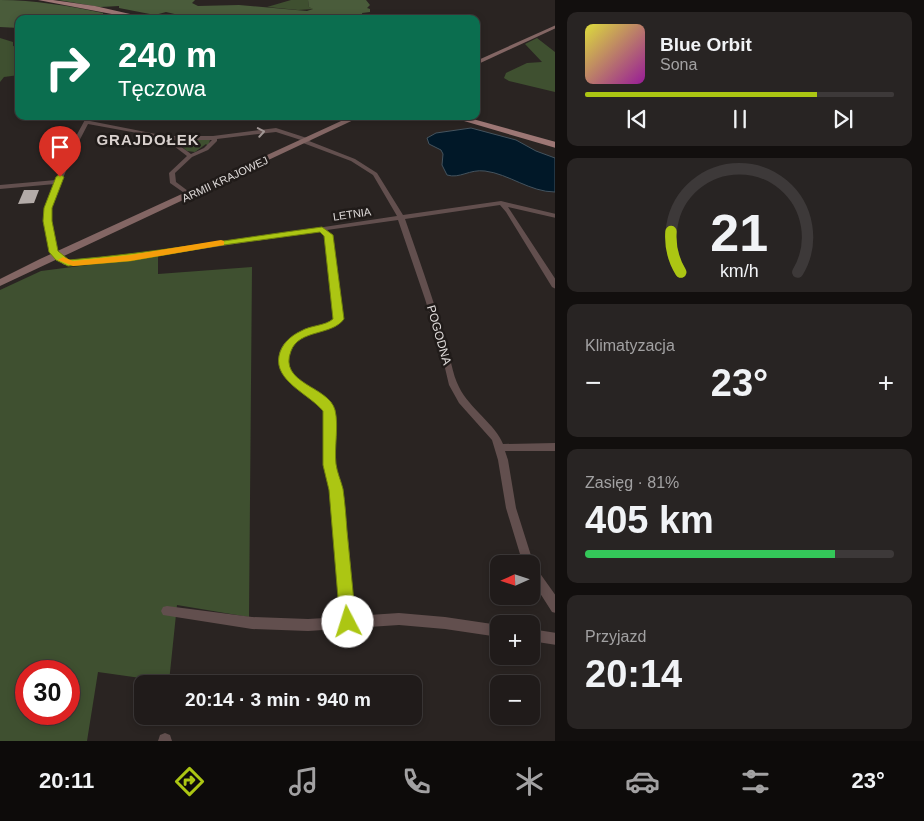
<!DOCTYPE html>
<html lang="pl">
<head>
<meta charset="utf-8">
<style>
	:root { --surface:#201b1a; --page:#282423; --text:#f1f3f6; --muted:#a2a1a2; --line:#3d3939; --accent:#acc613 }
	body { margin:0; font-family:Helvetica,sans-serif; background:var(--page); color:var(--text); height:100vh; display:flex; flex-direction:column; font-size:19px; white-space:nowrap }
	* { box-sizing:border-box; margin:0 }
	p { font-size:16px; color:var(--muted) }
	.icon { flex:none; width:28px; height:28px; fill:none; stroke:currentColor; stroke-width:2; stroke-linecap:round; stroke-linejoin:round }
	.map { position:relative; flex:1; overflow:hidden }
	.details { display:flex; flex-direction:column; gap:12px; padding:12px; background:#120f0e; width:369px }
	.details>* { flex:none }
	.banner { position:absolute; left:15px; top:15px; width:465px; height:105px; border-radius:10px; box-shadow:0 2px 8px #0003,0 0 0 1px var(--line); background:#0b6e4f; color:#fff; overflow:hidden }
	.needle { width:32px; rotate:267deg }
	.fabs { position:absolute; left:490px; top:555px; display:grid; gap:10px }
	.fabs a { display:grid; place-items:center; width:50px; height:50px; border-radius:10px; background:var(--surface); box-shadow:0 2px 8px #0003,0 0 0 1px var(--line); font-size:25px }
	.speed { position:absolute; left:15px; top:660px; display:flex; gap:10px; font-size:25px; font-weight:700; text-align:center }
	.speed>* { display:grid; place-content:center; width:65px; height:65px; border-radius:50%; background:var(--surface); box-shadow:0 2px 8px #0003,0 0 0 1px var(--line); line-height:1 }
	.speed .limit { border:8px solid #d22; background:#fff; color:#111 }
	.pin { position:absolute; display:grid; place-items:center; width:42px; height:42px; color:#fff; margin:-51px -21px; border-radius:50% 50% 50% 0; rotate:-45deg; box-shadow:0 0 5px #0007 }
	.pin .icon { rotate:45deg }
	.me { position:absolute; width:55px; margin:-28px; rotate:355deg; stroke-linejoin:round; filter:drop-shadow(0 0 4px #0008) }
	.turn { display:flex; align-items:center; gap:18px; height:105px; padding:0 20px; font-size:22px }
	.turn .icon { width:65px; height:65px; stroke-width:2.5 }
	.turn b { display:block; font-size:35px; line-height:42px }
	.big { font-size:38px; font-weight:600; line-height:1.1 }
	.details .tile { flex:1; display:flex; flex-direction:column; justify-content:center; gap:8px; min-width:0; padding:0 18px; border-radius:10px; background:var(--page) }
	.details .dial { align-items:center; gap:0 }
	.dial svg { height:130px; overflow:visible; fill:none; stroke:var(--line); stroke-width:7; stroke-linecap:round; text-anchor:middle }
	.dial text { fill:var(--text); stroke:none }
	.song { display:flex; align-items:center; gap:15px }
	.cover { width:60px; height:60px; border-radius:8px; background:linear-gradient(135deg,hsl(60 70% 55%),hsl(300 70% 35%)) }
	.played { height:5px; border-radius:2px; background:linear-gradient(90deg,var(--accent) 75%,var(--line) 75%) }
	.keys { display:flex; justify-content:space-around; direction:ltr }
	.heat { display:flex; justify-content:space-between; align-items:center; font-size:28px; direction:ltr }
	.charge { height:8px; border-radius:4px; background:linear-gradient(90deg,#34c759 81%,var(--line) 0) }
	.trip { position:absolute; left:134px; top:675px; width:288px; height:50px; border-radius:10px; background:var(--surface); box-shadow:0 2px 8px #0003,0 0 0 1px var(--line); font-weight:600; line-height:50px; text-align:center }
	.menu { display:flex; height:80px; justify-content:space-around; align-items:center; background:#0d0b0a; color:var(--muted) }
	.menu .icon { width:35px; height:35px }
	.menu .active { color:var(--accent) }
	.menu b { font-size:22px; color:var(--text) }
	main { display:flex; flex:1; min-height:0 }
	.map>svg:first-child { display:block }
	.green { fill:#3f5030; fill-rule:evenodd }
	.forest { fill:#4a5c3b }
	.water { fill:#011828; stroke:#44535e }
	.building { fill:#b3aba8 }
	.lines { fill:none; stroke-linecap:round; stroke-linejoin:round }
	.street { fill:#624f4e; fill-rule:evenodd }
	.secondary { fill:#836664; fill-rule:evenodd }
	.primary { fill:#9d7775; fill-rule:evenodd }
	.oneway { stroke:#a19694 }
	.route { fill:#acc613; stroke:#70810c }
	.slow { fill:#f59e0b }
	.labels { text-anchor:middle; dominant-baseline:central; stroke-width:5; stroke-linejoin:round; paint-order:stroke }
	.far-street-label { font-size:11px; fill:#e0dcdb; stroke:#201b19 }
	.street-label { font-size:12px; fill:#e0dcdb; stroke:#201b19 }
	.far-district-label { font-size:15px; font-weight:bold; letter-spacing:1px; fill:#d9d1ce; stroke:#201b19 }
</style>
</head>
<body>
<main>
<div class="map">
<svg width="556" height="741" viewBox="0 0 556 741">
	<rect width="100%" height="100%" fill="#2a2422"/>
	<path class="green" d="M291 0H308L309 7 314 9 298 10 267 7Z
		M0 38 13 42V46L19 47V75L4 77 0 82Z
		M537 38 555 52V92L509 81 504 78 506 73 527 63 542 62 525 44Z
		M173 139 210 140 208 146 206 144 195 152 187 151Z
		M158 256V274L252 267 249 617 177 605 169 682 98 672 87 741H0V290L41 271ZM26 671H69V714H26Z"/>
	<path class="forest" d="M0 0C34 0 70 6 103 13V19H19V28L0 27Z
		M58 0H195L192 3 198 6 239 5 307 11 313 9 309 7 308 0H366L370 5 367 8 370 9V12L362 13 363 19H176L183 16 166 12 155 15 119 8V6L100 7Z"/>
	<path class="water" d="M471 128 516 140 536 151 555 158V192C530 192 509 174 485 171 469 169 460 179 447 175L442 165 443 154 441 150 429 144 427 138 436 133Z"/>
	<path class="building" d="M24 190H39L34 203 18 204Z"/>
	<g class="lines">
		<path class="street" d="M87 116H92L90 121 166 136H213L276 128 310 139 311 140 309 141 355 159 377 173 403 215 501 201 556 214V218L508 207 556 280V289L552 287 506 212 500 205 405 219C419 259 433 299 445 339 450 354 452 374 459 387 469 408 496 425 503 444L556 443V451H505L508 460 516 508 534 565 556 596V613L552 612 531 579V564H523L506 508 498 460 492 440 459 403 449 385 441 351 425 299 398 220 327 230 331 235 343 319C330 337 294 328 288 354 280 383 326 388 334 413 339 429 334 449 335 466 336 479 342 493 344 507 350 543 351 580 354 616L399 613 445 617 499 625V637L445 629 399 625 308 631 252 629 163 615 161 611 163 607 167 606 252 617 308 619 342 617C339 580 338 543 333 507 332 493 326 480 325 466 324 449 329 428 325 412 317 389 275 388 279 356 282 332 314 328 333 321L335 319 325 235 321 231 130 260 64 265 50 252 44 221 45 208 55 184 0 189V185L56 180 68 151ZM88 124 159 137 170 143 187 156 169 173 170 183 190 197 192 196V194L176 182 175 173 192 157 208 150 217 141V139L276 132 304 141 302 142 303 143 351 161 373 175 397 216 130 256 69 261 57 251 50 221 51 208 74 151ZM172 140H212L204 148 191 154Z
			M531 629 556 633V645L531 641Z
			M165 733 170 735 172 741H158L160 735Z"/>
		<path class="secondary" d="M556 25V28L476 65V61Z
			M352 116H362L0 286V279L40 259Z"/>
		<path class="primary" d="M38 0H53L95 6 152 19H138Z
			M447 116H462L556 142V148Z"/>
	</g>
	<defs><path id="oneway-chevron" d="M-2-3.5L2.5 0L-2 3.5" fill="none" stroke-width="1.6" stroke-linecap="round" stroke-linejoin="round" transform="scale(1.25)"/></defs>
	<use class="oneway" href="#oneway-chevron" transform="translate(261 132) rotate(-10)"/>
	<path class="route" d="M60 174 64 177 52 208V221L58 251 69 260C154 253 238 238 322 227L333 235 344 319C332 336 299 329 291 351 278 384 329 386 335 410 339 426 334 447 336 464 337 472 341 481 343 489 345 503 346 517 347 531 350 561 353 592 356 622L354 627 348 629 342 627 340 622 329 490 323 465V411C309 394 274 381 279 356 281 345 290 336 301 331 311 325 325 326 333 319L324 236 320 232 216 246 130 261 68 266 56 260 49 252 43 221 44 208 56 177Z"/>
	<path class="slow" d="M221 240 224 241V245L130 261 73 266 58 260 63 257 73 261 130 255Z"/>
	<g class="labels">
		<g class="far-street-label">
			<text transform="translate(225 179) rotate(-25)">ARMII KRAJOWEJ</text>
			<text transform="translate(352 214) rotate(-8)">LETNIA</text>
		</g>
		<g class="street-label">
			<text transform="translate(439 335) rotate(74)">POGODNA</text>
		</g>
		<g class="far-district-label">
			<text x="148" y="139">GRAJDOŁEK</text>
		</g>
	</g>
</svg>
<div class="fabs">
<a><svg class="needle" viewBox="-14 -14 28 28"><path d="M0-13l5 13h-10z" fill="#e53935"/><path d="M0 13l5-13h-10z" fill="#a2a1a2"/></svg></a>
<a>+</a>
<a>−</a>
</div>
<div class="speed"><div class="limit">30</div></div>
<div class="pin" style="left:60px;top:177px;background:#d93025"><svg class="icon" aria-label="arrive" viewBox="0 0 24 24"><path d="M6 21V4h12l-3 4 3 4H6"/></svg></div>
<svg class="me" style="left:348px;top:622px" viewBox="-20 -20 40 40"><circle r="19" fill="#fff"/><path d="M0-13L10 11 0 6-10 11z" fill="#acc613"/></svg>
<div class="trip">20:14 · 3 min · 940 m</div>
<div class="banner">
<div class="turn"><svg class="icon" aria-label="right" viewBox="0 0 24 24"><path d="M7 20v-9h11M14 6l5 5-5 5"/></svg><div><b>240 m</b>Tęczowa</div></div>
</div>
</div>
<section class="details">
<div class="tile">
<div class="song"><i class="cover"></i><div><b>Blue Orbit</b><p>Sona</p></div></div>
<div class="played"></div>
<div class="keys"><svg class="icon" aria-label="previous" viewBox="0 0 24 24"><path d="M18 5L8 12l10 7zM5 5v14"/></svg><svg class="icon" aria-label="pause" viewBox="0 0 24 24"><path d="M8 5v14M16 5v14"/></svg><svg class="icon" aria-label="next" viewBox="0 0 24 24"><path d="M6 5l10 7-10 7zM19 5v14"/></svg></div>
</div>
<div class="tile dial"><svg viewBox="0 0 100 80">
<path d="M14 69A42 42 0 1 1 86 69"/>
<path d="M14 69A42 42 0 0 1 8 44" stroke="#acc613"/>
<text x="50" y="56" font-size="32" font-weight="700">21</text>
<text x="50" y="72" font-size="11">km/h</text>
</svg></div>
<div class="tile"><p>Klimatyzacja</p>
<div class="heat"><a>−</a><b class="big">23°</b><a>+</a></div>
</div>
<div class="tile"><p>Zasięg · 81%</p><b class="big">405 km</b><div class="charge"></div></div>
<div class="tile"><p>Przyjazd</p><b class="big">20:14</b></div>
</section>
</main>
<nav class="menu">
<b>20:11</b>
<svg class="icon active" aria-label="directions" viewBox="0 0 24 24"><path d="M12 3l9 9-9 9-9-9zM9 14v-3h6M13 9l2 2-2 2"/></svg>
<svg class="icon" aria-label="music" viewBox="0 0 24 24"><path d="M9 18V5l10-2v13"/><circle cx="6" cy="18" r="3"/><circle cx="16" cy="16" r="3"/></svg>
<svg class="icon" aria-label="phone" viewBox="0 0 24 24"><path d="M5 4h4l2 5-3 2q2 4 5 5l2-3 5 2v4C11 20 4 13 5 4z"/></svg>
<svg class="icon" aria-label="climate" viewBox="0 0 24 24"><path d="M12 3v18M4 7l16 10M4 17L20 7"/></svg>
<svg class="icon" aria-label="car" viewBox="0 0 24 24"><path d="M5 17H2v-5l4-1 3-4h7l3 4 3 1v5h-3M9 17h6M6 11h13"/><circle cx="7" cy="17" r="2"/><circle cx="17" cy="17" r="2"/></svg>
<svg class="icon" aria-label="filters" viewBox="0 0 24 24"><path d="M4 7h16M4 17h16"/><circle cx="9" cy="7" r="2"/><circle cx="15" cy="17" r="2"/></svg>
<b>23°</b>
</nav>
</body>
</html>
